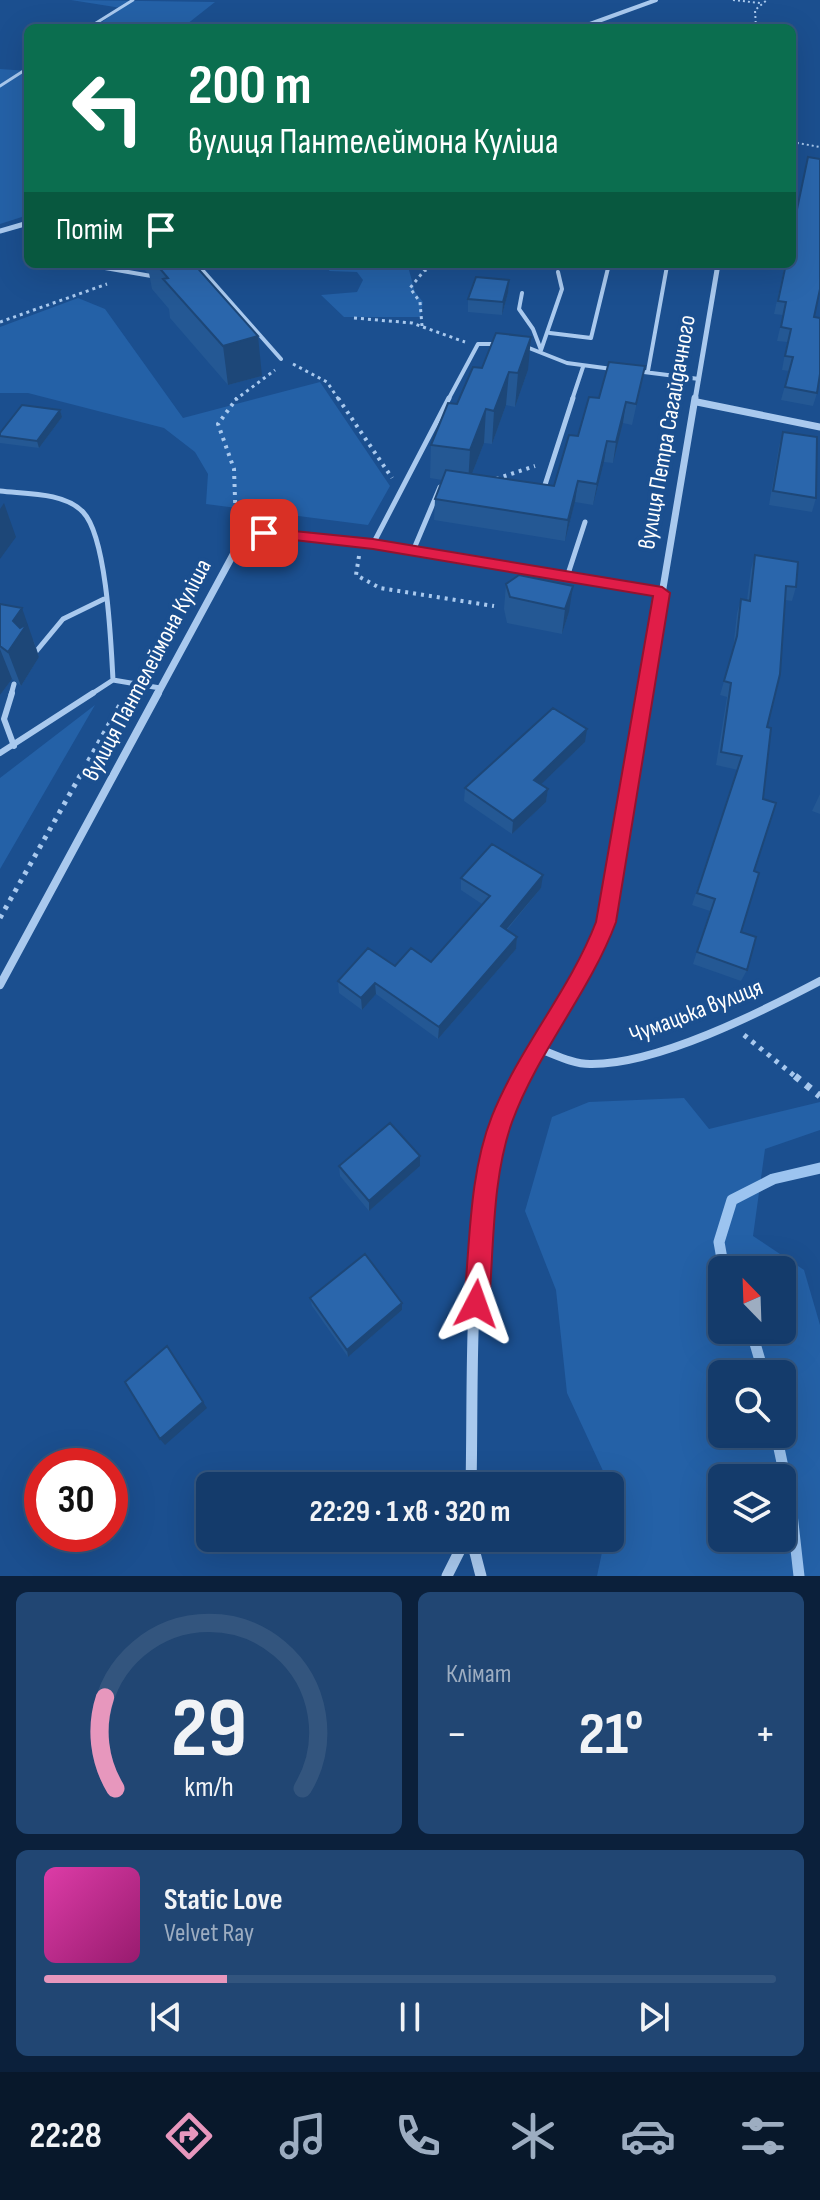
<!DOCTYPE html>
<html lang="uk">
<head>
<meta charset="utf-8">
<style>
	:root { --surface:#143b6b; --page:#214673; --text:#f1f3f6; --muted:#9dadc1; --line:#33557e; --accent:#e797bd }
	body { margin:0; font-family:"Sofia Sans Condensed",sans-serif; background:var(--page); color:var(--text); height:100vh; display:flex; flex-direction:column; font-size:30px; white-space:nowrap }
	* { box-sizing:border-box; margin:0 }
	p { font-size:26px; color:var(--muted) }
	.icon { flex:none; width:44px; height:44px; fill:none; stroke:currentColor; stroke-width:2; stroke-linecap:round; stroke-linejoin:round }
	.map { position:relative; height:1576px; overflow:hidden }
	.sheet { display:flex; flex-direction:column; gap:16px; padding:16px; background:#0b203b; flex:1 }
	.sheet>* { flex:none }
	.hud { position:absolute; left:24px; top:24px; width:772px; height:244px; border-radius:12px; box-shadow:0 8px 32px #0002,0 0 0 2px var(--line); background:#0b6e4f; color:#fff; overflow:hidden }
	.needle { width:52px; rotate:337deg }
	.tools { position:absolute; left:708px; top:1256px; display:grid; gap:16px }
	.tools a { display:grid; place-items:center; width:88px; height:88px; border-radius:12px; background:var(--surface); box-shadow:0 8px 32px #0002,0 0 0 2px var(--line); font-size:40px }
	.speed { position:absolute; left:24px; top:1448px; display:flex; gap:16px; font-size:40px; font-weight:700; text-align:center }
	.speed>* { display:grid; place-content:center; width:104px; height:104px; border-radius:50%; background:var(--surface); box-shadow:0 8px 32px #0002,0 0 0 2px var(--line); line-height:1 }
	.speed .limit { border:12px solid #d22; background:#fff; color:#111 }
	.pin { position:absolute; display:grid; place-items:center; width:68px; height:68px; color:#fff; margin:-34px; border-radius:16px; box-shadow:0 4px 12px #0006 }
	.me { position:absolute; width:88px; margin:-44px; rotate:4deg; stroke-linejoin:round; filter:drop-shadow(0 0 6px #0008) }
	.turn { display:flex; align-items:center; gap:28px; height:168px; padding:0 32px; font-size:36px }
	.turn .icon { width:104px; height:104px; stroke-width:2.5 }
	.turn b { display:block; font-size:56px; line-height:68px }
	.then { display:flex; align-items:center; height:76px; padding:0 32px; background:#0003; gap:16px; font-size:30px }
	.big { font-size:60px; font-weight:700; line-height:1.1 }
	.sheet .tile { flex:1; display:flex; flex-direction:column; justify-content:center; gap:12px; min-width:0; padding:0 28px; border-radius:12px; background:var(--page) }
	.sheet .dial { align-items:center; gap:0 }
	.dial svg { height:208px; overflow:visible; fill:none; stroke:var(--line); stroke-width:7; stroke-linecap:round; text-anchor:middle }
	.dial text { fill:var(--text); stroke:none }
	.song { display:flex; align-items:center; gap:24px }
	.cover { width:96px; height:96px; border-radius:12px; background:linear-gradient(135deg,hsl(320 70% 55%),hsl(320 70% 35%)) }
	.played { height:8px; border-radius:4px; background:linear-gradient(90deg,var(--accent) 25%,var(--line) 25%) }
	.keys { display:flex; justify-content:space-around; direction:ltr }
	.heat { display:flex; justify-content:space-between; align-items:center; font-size:44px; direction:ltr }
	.sheet .tiles { flex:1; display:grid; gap:16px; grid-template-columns:1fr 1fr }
	.tile:last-child { grid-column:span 2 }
	.trip { position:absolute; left:196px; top:1472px; width:428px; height:80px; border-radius:12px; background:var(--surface); box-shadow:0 8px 32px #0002,0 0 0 2px var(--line); font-weight:700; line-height:80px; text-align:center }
	.tabs { display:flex; height:128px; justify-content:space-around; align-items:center; background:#08182b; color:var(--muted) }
	.tabs .icon { width:56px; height:56px }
	.tabs .on { color:var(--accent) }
	.tabs b { font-size:36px; color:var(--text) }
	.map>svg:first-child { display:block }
	.green { fill:#2461a7; fill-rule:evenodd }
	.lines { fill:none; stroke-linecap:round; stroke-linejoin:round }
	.stream { stroke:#9cc4f0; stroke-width:11 }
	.path-far4 { stroke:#a9c9ee; stroke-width:2; stroke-dasharray:2 3; stroke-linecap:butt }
	.path-far3 { stroke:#a9c9ee; stroke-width:3; stroke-dasharray:3 4; stroke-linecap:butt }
	.path-far2 { stroke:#a9c9ee; stroke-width:4; stroke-dasharray:3 5; stroke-linecap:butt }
	.path-far1 { stroke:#a9c9ee; stroke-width:5; stroke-dasharray:4 6; stroke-linecap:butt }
	.path { stroke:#a9c9ee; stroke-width:7; stroke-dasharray:6 8; stroke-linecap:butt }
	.lane-far3 { stroke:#a9c9ee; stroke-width:3 }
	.lane-far2 { stroke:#a9c9ee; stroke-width:4 }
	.lane-far1 { stroke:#a9c9ee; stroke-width:5 }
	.lane { stroke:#a9c9ee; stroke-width:6 }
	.street-far4 { stroke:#a9c9ee; stroke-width:4 }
	.street-far3 { stroke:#a9c9ee; stroke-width:5 }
	.street-far2 { stroke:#a9c9ee; stroke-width:7 }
	.street-far1 { stroke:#a9c9ee; stroke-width:8 }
	.street { stroke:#a9c9ee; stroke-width:11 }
	.wall { fill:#245894 }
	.shaded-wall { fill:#1d4778 }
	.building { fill:#2a66ac; stroke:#1d4778; stroke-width:2 }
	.route { fill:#e11d48; stroke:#92132f; stroke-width:2 }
	.labels { text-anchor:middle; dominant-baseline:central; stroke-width:8; stroke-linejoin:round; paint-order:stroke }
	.street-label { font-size:24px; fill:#fff; stroke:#1b4f8f }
</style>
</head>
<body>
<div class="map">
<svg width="820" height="1576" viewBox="0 0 820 1576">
	<rect width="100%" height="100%" fill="#1b4f8f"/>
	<path class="green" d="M71 0 215 2 182 28H94L121 8Z
		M0 69 28 71V215L0 224Z
		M331 264H371L409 270 415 292 423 302 420 317H344L321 295 357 292 363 280 357 272 329 271Z
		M78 298 105 309 183 418 320 382 390 486 368 525 206 504 208 474 195 452 164 428 28 393H0V327Z
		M95 705 0 869V778Z
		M684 1098 709 1129 820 1102V1130L765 1149 753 1236 804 1270 820 1325V1576H597L605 1538H610V1486L567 1393 556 1290 525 1211 552 1117 589 1102ZM782 1270V1330H722V1270ZM782 1374V1434H722V1374ZM782 1478V1538H722V1478Z"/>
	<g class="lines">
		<path class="stream" d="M724 1270 719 1242 732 1200 773 1179 820 1168
			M751 1330 764 1374
			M776 1434 791 1505 799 1576"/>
		<path class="path-far4" d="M733 0 760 3
			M756 28 755 10 767 0
			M792 142 820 147"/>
		<path class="path-far3" d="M354 318 412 323 465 342
			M0 322 107 284
			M422 326 420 302 410 288 424 271 438 264
			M293 364 327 382 339 400
			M235 400 275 370"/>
		<path class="path-far2" d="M338 398 392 478
			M496 479 535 466
			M236 527 234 469 218 424 237 398
			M359 556 356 575 380 588 494 606"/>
		<path class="path-far1" d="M0 918 121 703
			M744 1035 797 1078"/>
		<path class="path" d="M795 1076 820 1096"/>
		<path class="lane-far3" d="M88 28 133 0
			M0 86 28 68"/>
		<path class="lane-far2" d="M82 264 157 277
			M197 264 281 359
			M522 293 519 309 533 329 541 350
			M550 333 591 338 609 264
			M524 346 567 363 612 369
			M541 350 562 289 558 272
			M636 371 699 379
			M648 371 667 266
			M448 400 478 344H497
			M572 400 583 367"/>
		<path class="lane-far1" d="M0 491C25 494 64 492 83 512 107 537 111 644 113 680L160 688
			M543 491 573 398
			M373 544 449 398
			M413 551 440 487
			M567 577 585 522
			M34 654 63 619 104 599
			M11 695 14 684
			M90 695 113 680"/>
		<path class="lane" d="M12 693 4 719 14 746
			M0 753 93 693"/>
		<path class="street-far4" d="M579 28 656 0"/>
		<path class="street-far3" d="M0 231 28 223
			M695 400 718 264"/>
		<path class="street-far2" d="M697 402 820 427
			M157 695 241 540 269 535 376 543 662 593
			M645 695 695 398"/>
		<path class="street-far1" d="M0 985 158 693
			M537 1048C554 1054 572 1064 590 1064 657 1065 761 1012 820 981
			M520 1078 582 973 606 922 645 693"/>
		<path class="street" d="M471 1486C474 1358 464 1191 521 1076
			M471 1538 481 1576
			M447 1576 466 1538"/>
	</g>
	<path class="wall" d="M808 157 817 393 813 406 781 400 789 371 782 370 787 342 777 341 783 315 774 314 785 264H792V229Z
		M140 264H194L262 376 228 385 170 318 169 309 152 289 149 273H147Z
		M534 264H567L565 269Z
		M509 280 508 293 502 315 468 312V299Z
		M645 366 632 425 623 423 613 463 604 462 593 505 575 502 565 541 434 520 435 499 442 480 430 478 431 445 457 404 473 367 528 370 515 407 506 405 492 444 484 443 472 474 554 486 578 436 599 398Z
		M60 410 62 417 39 448 0 443V433Z
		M783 432 816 498 812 512 769 505 779 446Z
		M755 555 796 587 792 601 785 600 767 727 754 871 741 932 747 970 741 981 693 964 710 911 692 905 738 770 716 765 727 697 720 695 733 650 737 613 741 599 747 600 751 569Z
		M519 575 569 612 562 634 507 623 504 609 506 584Z
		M0 604 34 641 39 657 21 686 12 679 0 695Z
		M585 742 541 784 548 789 546 802 512 834 464 801 465 788Z
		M820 794V814L812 811Z
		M461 878 541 888 507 930 517 937 516 949 438 1039 376 994 362 1010 339 993 338 981 395 966 431 962 482 904 461 890Z
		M420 1156V1166L369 1211 340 1176 339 1166Z
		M310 1298 402 1303V1310L348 1357 312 1306Z"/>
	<path class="shaded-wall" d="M509 280 508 293 502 315 503 302Z
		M258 336 262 376 228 385 223 346Z
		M531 337 528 370 515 407 518 373Z
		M509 372 506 405 492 444 494 411Z
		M626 402 623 423 613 463 616 442Z
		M486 409 484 443 468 484 470 450Z
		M60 410 62 417 39 448 37 441Z
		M607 441 604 462 593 505 597 484Z
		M578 481 575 502 565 541 568 520Z
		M4 503 16 537 0 559V509Z
		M573 586 569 612 562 634 565 609Z
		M22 608 39 657 21 686 8 652 13 621Z
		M0 649 12 679 0 695Z
		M587 729 585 742 532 793 534 780Z
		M548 789 546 802 512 834 513 821Z
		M543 875 541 888 499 938 501 926Z
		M517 937 516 949 438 1039 439 1027Z
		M375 983 376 994 362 1010 361 998Z
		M420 1156V1166L369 1211V1201Z
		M402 1303V1310L348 1357 347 1350Z
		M172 1353 207 1408 165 1445 160 1439Z"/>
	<path class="building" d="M808 157 820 159V289L814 317 820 318V374L817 393 785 387 793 357 785 356 791 329 781 327 786 302 778 301 786 264H792V233Z
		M156 264H194L258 336 223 346 163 279 168 278Z
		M476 277 509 280 503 302 468 299Z
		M496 333 531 337 518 373 509 372 494 411 486 409 470 450 431 445 448 403 457 404 473 367 482 368Z
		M609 362 645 366 636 404 626 402 616 442 607 441 597 484 578 481 568 520 435 499 446 470 554 486 569 435 578 436 589 397 599 398Z
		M22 405 60 410 37 441 0 436V433Z
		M783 432 817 437 816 498 773 491Z
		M755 555 798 562 796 587 786 586 780 674 767 727 771 728 763 799 776 803 754 871 759 873 741 932 756 937 747 970 697 952 715 899 697 893 742 756 721 752 731 683 724 681 737 636 741 599 750 601Z
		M519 575 573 586 565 609 510 597 506 584Z
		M0 604 22 608 13 621 20 628 27 624 8 652 0 646Z
		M553 708 587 729 534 780 548 789 513 821 465 788Z
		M492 844 543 875 501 926 517 937 439 1027 375 983 361 998 338 981 368 948 395 966 411 948 431 962 490 896 461 878Z
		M390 1123 420 1156 369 1201 339 1166Z
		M365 1254 402 1303 347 1350 310 1298Z
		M167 1346 203 1402 160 1439 125 1382Z"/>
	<path class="route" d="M264 528 373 539 662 587 670 593 616 922C590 992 538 1051 512 1122 492 1179 494 1245 489 1304L485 1313 476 1317 468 1313 464 1304C470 1243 469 1174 492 1116 519 1048 570 990 596 922L653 596 373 549 259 536 256 533Z"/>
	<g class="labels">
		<g class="street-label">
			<text transform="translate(667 432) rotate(-80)">вулиця Петра Сагайдачного</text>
			<text transform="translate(147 670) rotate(-62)">вулиця Пантелеймона Куліша</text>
			<text transform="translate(696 1011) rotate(-21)">Чумацька вулиця</text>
		</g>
	</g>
</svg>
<div class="tools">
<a><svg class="needle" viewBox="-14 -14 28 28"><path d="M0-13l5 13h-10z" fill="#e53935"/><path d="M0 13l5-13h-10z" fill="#9dadc1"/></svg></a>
<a><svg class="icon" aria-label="search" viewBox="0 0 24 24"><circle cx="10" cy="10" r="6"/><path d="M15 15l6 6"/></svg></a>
<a><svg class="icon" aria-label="layers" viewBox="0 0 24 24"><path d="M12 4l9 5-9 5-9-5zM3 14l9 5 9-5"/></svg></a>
</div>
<div class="speed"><div class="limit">30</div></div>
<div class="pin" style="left:264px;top:533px;background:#d93025"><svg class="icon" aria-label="arrive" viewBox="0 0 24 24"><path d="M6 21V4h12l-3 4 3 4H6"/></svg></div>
<svg class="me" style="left:476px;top:1304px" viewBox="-20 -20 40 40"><path d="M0-17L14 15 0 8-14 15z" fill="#e11d48" stroke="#fff" stroke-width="4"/></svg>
<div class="trip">22:29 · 1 хв · 320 m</div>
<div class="hud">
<div class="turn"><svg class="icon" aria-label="left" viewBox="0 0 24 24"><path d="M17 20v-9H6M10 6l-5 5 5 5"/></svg><div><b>200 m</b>вулиця Пантелеймона Куліша</div></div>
<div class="then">Потім<svg class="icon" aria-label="arrive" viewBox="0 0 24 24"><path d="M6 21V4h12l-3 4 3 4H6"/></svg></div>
</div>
</div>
<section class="sheet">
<div class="tiles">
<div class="tile dial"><svg viewBox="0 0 100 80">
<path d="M14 69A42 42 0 1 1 86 69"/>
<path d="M14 69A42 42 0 0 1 10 34" stroke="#e797bd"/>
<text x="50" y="56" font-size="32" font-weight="700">29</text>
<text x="50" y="72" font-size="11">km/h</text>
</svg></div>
<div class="tile"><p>Клімат</p>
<div class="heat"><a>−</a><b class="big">21°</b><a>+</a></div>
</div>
<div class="tile">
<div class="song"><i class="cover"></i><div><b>Static Love</b><p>Velvet Ray</p></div></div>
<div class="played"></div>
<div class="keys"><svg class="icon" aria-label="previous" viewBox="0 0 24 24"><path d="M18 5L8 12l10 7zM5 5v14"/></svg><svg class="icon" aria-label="pause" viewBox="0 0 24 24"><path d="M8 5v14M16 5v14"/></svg><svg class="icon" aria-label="next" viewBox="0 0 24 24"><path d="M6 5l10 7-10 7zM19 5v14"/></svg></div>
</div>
</div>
</section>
<nav class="tabs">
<b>22:28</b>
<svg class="icon on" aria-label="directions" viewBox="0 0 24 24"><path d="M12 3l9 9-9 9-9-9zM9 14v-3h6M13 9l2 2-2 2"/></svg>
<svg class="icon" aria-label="music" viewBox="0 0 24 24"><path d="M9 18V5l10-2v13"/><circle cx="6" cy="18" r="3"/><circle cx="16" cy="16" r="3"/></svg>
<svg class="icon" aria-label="phone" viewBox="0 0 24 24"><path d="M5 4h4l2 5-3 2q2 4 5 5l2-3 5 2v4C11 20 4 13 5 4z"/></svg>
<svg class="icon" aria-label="climate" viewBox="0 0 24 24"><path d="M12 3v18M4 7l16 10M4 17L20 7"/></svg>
<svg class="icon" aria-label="car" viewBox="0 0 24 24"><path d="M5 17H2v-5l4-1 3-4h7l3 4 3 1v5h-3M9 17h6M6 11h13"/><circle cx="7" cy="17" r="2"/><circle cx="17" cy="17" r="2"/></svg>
<svg class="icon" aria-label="filters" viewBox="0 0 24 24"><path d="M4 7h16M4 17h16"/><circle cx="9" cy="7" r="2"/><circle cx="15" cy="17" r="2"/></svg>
</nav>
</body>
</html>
